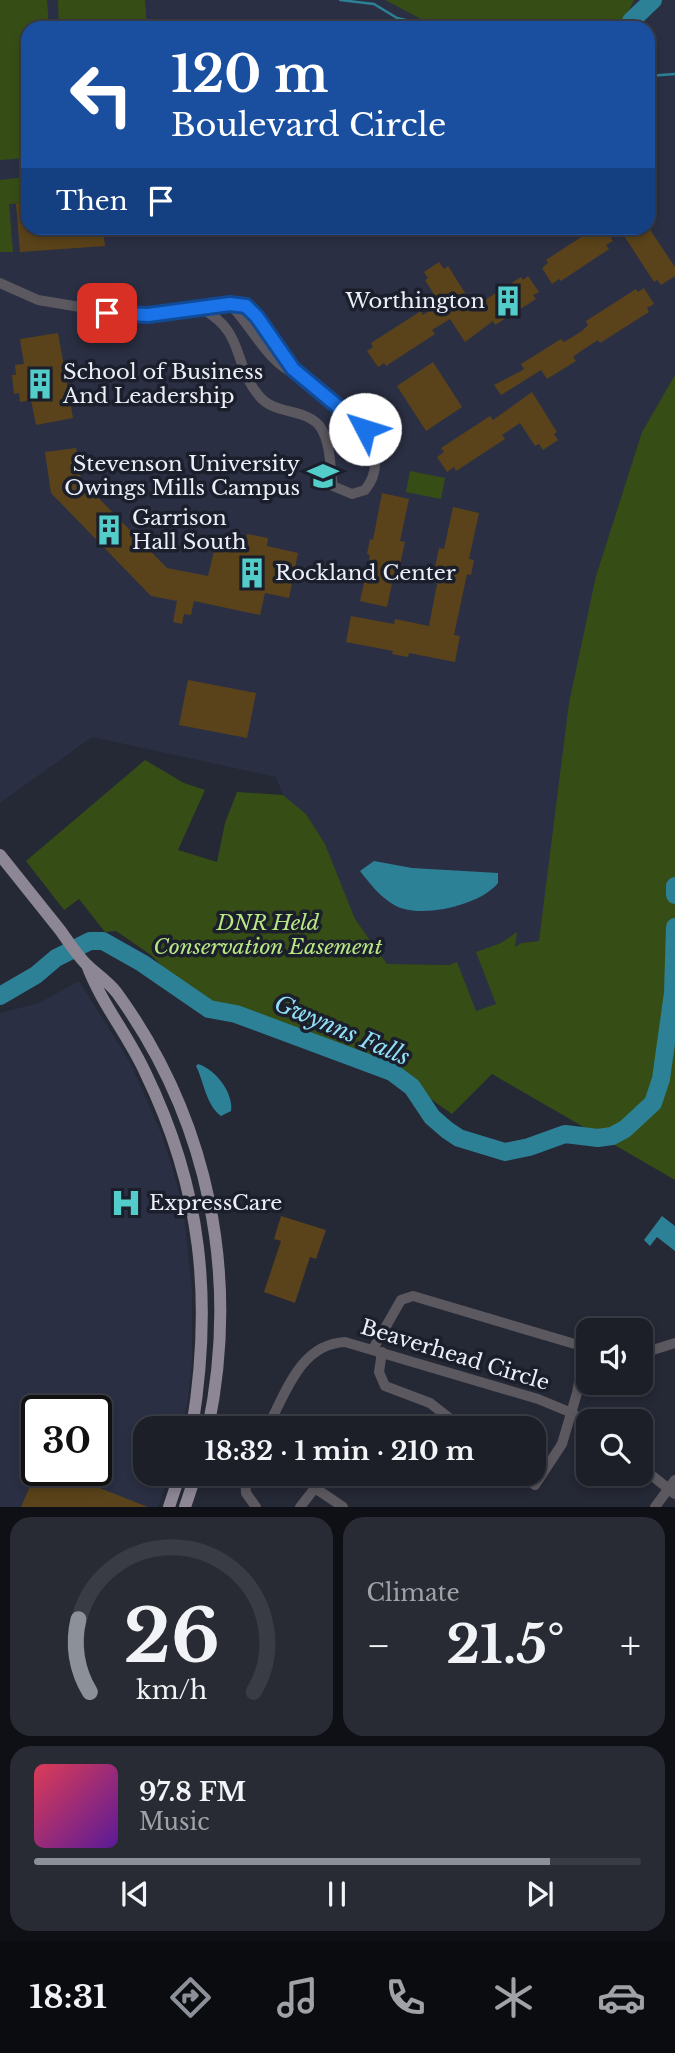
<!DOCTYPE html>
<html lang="en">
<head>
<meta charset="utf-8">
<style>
	:root { --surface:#1c1e28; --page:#292b34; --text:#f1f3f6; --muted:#a0a2a8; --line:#3a3c45; --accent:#8c9099 }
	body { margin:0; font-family:"Libre Baskerville",serif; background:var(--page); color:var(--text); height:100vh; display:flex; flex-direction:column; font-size:26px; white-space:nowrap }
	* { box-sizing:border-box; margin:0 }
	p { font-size:23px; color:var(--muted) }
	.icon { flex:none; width:38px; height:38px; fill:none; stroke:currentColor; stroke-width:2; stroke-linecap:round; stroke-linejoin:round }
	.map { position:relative; height:1507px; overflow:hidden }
	.side { display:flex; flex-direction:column; gap:10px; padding:10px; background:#0f1016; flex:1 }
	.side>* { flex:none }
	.banner { position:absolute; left:21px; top:21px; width:634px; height:214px; border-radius:21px; box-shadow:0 4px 10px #0003,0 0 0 2px var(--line); background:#1a4fa0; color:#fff; overflow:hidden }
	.buttons { position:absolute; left:576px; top:1318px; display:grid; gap:14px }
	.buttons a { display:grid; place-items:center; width:77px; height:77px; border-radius:14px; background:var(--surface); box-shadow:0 4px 10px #0003,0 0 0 2px var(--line); font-size:35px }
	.speed { position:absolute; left:21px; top:1395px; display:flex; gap:14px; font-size:35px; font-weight:700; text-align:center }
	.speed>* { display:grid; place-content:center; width:91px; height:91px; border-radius:50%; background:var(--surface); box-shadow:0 4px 10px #0003,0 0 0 2px var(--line); line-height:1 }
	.speed .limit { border:4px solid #111; border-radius:10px; background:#fff; color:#111 }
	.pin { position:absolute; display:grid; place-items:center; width:60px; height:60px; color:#fff; margin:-30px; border-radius:14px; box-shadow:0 4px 10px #0006 }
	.me { position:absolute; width:77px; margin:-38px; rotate:310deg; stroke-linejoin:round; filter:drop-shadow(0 0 5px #0008) }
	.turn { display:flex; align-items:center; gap:24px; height:147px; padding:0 35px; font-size:32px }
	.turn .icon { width:91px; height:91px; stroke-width:2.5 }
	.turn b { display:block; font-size:49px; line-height:60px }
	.then { display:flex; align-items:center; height:66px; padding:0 35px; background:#0003; gap:14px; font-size:26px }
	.big { font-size:52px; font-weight:800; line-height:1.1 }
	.side .tile { flex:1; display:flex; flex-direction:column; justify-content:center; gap:10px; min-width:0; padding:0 24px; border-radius:21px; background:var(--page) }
	.side .dial { align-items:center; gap:0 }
	.dial svg { height:182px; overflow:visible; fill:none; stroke:var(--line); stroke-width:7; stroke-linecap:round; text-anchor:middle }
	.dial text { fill:var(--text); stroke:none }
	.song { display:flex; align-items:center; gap:21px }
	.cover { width:84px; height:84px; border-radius:10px; background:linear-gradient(135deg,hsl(350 70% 55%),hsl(270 70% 35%)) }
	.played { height:7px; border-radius:4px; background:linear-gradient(90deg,var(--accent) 85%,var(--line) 85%) }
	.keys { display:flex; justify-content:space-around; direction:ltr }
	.heat { display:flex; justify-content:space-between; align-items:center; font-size:38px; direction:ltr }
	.side .tiles { flex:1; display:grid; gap:10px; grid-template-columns:1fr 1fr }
	.tile:last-child { grid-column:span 2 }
	.trip { position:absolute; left:133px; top:1416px; width:413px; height:70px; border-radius:21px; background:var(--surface); box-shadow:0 4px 10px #0003,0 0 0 2px var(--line); font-weight:800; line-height:70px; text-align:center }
	.dock { display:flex; height:112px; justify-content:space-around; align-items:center; background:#0b0c10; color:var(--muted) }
	.dock .icon { width:49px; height:49px }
	.dock .on { color:var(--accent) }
	.dock b { font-size:32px; color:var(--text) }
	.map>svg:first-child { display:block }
	.built { fill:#2b2f43; fill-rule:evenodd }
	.green { fill:#364e16 }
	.water { fill:#2c8197 }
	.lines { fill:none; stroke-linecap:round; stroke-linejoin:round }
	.stream { stroke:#2c8197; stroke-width:2.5 }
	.river { stroke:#2c8197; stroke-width:18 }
	.building { fill:#5a431a }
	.minor { stroke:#5b585f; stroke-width:10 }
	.major { stroke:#8d8795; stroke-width:12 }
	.route-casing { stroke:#114b97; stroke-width:18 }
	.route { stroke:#1a73e8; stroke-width:12 }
	.labels { text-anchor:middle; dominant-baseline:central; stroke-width:7; stroke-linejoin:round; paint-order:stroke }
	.poi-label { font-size:21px; fill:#eceff8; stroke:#1b1e2b; text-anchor:start }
	.park-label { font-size:21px; font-style:italic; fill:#b8e783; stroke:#1b1e2b }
	.street-label { font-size:21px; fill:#eceff8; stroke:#1b1e2b }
	.water-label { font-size:23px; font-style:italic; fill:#91dff6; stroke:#1b1e2b }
</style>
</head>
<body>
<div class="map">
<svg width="675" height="1507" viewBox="0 0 675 1507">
	<rect width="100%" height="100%" fill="#252835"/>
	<path class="built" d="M0 0H385L438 28H28V228H648V28H621L634 0H675V375L642 432 596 576 539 941 521 943 515 947 516 933 501 943 477 952 496 1004 476 1012 449 965 387 964 355 919 325 844 306 814 283 795 276 777 92 737 0 803Z
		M79 981 130 1062 161 1133 173 1170 183 1208 192 1288V1361L188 1399 182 1428H145V1474H170L158 1507H0V1013L39 1003ZM37 1410H96V1470H37Z"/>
	<path class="green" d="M0 0H47L49 28H28V158L0 160Z
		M58 0H145L147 28H59Z
		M385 0H634L621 28H438Z
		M28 177V203L9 204 13 252H0V180Z
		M675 375V1180L492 1074 452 1114 404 1080 362 1057 251 1021 210 1015 151 955 116 931 105 932 79 899 64 910 26 861 145 760 184 783 205 790 178 850 217 862 225 823 237 792 283 795 306 814 325 844 355 919 387 964 449 965 457 962 476 1011 496 1004 476 952 501 943 517 932 515 947 521 943 539 941 569 703 596 576 642 432Z
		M410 471 445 478 441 499 406 492Z"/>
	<path class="water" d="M374 861 412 868 498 873V883C481 905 421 919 396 906 380 897 371 885 360 871Z
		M198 1064C215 1069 234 1093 231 1111L221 1116C206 1105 204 1082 196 1066Z
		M662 1216 675 1226V1251L657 1237 650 1246 644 1240Z"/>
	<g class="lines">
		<path class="stream" d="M340 0 374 4 397 18 419 23 425 28
			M648 76 675 74"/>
		<path class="river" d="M630 28 631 21 653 0
			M675 886V895
			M0 996 36 975 56 958 90 941H103L142 963 209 1009 236 1014 392 1072 412 1087 432 1117 447 1130 459 1138 505 1152 529 1147 565 1134 598 1138 612 1136 625 1129 653 1103 661 1079 673 993 675 927"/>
	</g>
	<path class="building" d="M28 203V228H103L105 246 20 252 16 204Z
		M595 228H604L613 241 606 245 609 249 561 281 559 279 552 284 542 268 548 263 546 260Z
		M623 228H649L675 267V276L661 285 657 280 654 282 623 234 626 232Z
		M439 262 444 269 448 266 474 307 521 277 523 280 528 276 539 292 533 295 536 299 495 325 493 321 465 342 450 319 432 330 435 334 386 366 384 363 378 367 367 351 373 347 371 343 421 311 423 315 440 304 425 280 428 278 424 272Z
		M644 288 654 304 647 308 649 312 600 343 598 340 581 351 573 357 576 361 547 379 541 370 501 395 494 385 521 371 524 369 521 364 561 339 564 342 582 331 588 325 586 321 636 289 638 292Z
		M58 333 73 418 36 425 31 400 20 402 19 393 14 394 12 375H16L15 365 24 364 20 339Z
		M433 362 462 407 426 431 397 386Z
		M532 392 557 432 554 434 558 440 543 450 539 444 535 446 520 423 502 435 505 439 456 471 454 467 447 472 437 457 444 452 441 448 490 416 493 420Z
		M76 448 81 480 167 568 208 576 214 551 220 542 231 539 245 542 247 534 268 538 267 546 298 553 289 598 265 593 260 615 194 601 191 615 184 614 182 624 173 622 177 601 151 596 51 493 45 452Z
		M382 493 409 499 400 541 405 542 400 565H396L387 607 360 601 370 555 367 554 370 539 373 540Z
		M453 507 479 513 469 559 474 560 471 575 467 574 454 635 460 636 455 662 409 653 408 657 392 654 393 651 346 642 351 616 394 624 395 619 429 626 439 574 434 573 439 548 444 549Z
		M188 680 256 693 247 738 179 725Z
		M281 1216 326 1230 316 1259 310 1257 295 1303 264 1292 281 1241 274 1239Z
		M37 1470H54L148 1507H21Z"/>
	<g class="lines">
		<path class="minor" d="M0 283 38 300 128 315 175 313 230 304 246 306 293 369 365 429C376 449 381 471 365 490L352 494 333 486C330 469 331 444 321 428 308 408 275 415 260 397 232 365 246 332 202 309
			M230 304C253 328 266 361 297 375
			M373 1349 401 1300 413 1296 585 1347 577 1393 562 1444 535 1485 520 1474
			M382 1352 379 1372 385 1386 430 1403 462 1428
			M640 1354 675 1343
			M267 1428C286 1393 300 1344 345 1342L538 1399 572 1413 588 1425
			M640 1466 675 1494
			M245 1474 246 1493 256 1507
			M300 1507 315 1488 343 1507
			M655 1507 675 1480"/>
		<path class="major" d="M0 855C20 880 40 905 60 930 68 941 76 954 86 964 96 974 108 981 117 993 209 1120 240 1275 208 1428
			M87 965C101 1003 128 1035 145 1072 202 1189 213 1300 192 1428
			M169 1507 180 1474
			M185 1507 196 1474"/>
	</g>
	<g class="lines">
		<g class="route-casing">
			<path id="route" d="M107 313 148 315 230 304 246 306 257 317 293 369 365 429"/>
		</g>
		<use href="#route" class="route"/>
	</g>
	<defs>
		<g id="building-bare" transform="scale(2.415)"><path d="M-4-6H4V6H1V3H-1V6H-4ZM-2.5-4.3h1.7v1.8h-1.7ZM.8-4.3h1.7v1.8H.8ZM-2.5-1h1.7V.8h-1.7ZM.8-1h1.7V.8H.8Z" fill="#53cdca" stroke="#1b1e2b" stroke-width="2.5" paint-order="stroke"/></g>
		<g id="university-bare" transform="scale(2.415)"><path d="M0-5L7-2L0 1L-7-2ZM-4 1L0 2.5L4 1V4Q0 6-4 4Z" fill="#53cdca" stroke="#1b1e2b" stroke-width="2.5" paint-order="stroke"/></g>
		<g id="hospital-bare" transform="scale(2.415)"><path d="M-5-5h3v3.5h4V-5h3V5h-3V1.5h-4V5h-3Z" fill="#53cdca" stroke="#1b1e2b" stroke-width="2.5" paint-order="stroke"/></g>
	</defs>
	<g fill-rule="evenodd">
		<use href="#building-bare" x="508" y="301"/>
		<use href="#building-bare" x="40" y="384"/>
		<use href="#university-bare" x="323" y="476"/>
		<use href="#building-bare" x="109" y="530"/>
		<use href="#building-bare" x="252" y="573"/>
		<use href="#hospital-bare" x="126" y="1203"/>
	</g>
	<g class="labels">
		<g class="poi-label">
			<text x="485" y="301" text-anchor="end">Worthington</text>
			<text x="63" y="372">School of Business<tspan x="63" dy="24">And Leadership</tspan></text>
			<text x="300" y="464" text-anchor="end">Stevenson University<tspan x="300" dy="24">Owings Mills Campus</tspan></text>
			<text x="132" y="518">Garrison<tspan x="132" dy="24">Hall South</tspan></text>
			<text x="275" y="573">Rockland Center</text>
			<text x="149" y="1203">ExpressCare</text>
		</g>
		<g class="park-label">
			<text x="268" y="923">DNR Held<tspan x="268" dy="24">Conservation Easement</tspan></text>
		</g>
		<g class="street-label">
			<text transform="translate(455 1355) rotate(17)">Beaverhead Circle</text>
		</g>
		<g class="water-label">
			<text transform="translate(342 1030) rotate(23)">Gwynns Falls</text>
		</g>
	</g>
</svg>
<div class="buttons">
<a><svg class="icon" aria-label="sound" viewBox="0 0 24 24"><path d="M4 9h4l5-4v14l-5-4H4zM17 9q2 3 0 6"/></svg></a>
<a><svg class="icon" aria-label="search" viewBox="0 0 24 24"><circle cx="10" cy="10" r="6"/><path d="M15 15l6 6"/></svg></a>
</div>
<div class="speed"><div class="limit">30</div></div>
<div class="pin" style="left:107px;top:313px;background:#d93025"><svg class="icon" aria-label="arrive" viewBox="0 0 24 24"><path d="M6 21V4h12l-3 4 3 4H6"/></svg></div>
<svg class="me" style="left:365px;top:429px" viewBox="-20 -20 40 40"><circle r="19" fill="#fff"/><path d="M0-13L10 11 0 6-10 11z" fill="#1a73e8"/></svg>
<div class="trip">18:32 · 1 min · 210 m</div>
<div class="banner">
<div class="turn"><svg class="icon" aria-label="left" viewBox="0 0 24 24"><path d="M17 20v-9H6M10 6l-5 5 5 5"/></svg><div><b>120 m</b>Boulevard Circle</div></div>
<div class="then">Then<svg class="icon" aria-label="arrive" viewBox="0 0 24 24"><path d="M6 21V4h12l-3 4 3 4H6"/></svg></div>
</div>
</div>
<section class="side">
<div class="tiles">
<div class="tile dial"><svg viewBox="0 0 100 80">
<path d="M14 69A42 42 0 1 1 86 69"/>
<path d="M14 69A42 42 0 0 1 9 37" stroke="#8c9099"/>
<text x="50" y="56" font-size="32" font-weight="700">26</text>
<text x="50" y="72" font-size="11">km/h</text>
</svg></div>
<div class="tile"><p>Climate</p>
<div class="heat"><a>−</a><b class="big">21.5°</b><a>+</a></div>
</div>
<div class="tile">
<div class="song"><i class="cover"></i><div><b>97.8 FM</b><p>Music</p></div></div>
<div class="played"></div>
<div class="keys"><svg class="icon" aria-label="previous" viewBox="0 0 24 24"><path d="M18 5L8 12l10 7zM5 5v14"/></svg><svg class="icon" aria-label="pause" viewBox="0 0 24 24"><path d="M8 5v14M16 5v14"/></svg><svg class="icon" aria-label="next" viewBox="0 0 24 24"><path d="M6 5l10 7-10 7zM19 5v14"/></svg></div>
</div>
</div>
</section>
<nav class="dock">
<b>18:31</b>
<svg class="icon on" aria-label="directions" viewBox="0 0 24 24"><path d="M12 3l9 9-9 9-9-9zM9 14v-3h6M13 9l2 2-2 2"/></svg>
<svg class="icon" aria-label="music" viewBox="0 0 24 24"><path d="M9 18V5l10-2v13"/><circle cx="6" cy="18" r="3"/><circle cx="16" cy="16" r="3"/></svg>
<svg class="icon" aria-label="phone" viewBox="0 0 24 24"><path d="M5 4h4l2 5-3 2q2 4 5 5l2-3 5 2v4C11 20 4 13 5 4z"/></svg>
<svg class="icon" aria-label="climate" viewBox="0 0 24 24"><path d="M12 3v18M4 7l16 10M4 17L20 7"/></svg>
<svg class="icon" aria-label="car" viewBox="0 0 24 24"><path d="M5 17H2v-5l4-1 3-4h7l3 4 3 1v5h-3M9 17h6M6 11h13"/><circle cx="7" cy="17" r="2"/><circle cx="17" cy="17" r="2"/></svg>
</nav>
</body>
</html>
